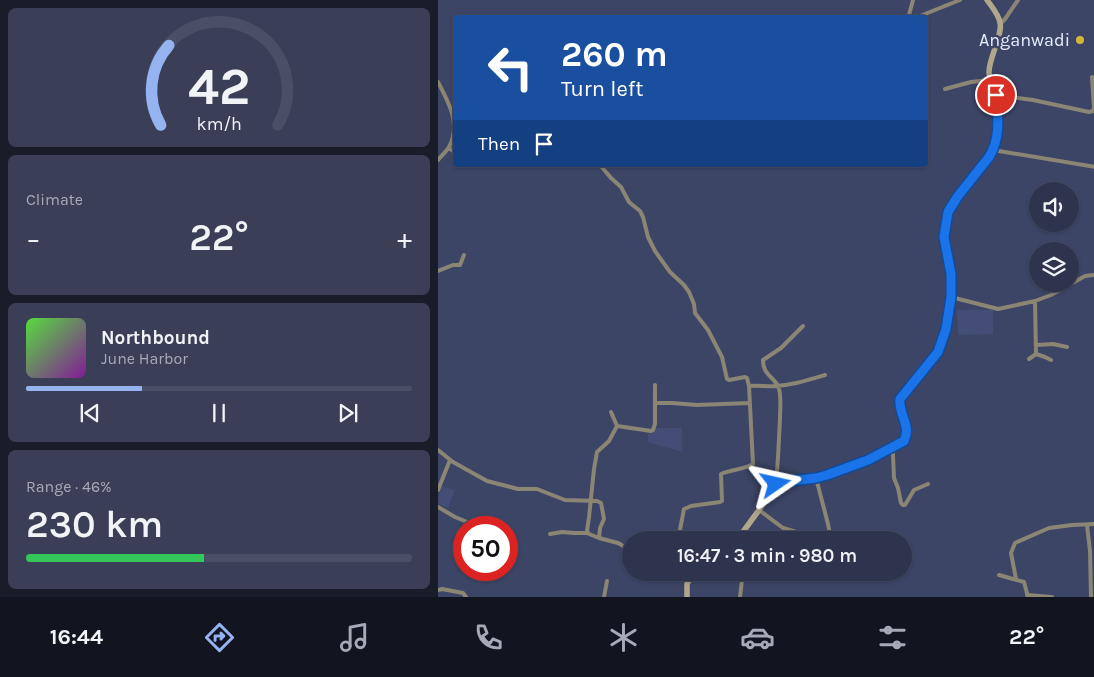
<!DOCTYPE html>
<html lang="en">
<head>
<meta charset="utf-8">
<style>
	:root { --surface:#2e344d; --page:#3a3f57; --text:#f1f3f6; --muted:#a7aab6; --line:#494f65; --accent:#95b2f1 }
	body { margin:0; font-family:Karla,sans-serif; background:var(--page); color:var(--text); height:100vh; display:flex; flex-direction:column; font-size:19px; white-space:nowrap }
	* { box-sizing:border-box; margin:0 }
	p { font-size:16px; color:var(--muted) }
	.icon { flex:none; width:28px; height:28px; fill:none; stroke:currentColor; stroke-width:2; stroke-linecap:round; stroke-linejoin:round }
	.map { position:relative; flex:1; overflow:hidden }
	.side { display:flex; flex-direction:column; gap:8px; padding:8px; background:#191d2a; width:438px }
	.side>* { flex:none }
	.hud { position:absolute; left:15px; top:15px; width:475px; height:152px; border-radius:5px; box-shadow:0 1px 4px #0004,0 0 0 1px var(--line); background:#1a4fa0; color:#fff; overflow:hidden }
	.buttons { position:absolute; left:591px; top:182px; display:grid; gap:10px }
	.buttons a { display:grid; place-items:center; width:50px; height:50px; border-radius:50%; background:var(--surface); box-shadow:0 1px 4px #0004,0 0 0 1px var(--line); font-size:25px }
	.speed { position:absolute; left:15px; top:516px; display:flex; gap:10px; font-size:25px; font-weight:700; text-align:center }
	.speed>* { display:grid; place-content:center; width:65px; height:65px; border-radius:50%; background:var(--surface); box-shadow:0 1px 4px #0004,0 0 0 1px var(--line); line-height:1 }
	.speed .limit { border:8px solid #d22; background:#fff; color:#111 }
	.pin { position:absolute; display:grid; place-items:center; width:42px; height:42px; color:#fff; margin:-21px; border:2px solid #fff; border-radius:50%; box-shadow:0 1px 5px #0007 }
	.me { position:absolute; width:55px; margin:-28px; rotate:79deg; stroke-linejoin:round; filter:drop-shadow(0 0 4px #0008) }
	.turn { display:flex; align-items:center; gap:18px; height:105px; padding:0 25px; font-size:22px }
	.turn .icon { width:65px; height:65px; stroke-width:2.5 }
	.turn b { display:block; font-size:35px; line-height:42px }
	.then { display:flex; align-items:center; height:48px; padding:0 25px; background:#0003; gap:10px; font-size:19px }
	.big { font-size:38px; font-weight:600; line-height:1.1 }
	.side .widget { flex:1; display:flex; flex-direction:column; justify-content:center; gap:8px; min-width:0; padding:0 18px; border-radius:8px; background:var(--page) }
	.side .dial { align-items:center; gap:0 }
	.dial svg { height:130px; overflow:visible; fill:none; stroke:var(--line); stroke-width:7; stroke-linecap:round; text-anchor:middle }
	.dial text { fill:var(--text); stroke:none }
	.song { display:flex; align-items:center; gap:15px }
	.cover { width:60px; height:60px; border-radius:8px; background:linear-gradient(135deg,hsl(110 70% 55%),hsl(290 70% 35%)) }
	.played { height:5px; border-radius:2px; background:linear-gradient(90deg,var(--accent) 30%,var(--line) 30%) }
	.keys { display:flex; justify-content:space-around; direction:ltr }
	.heat { display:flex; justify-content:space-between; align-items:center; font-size:28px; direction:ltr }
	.charge { height:8px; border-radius:4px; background:linear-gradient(90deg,#34c759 46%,var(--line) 0) }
	.trip { position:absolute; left:184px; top:531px; width:290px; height:50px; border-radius:25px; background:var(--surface); box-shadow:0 1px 4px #0004,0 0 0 1px var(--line); font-weight:600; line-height:50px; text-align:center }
	.tab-bar { display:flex; height:80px; justify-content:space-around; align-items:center; background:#12151f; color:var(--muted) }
	.tab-bar .icon { width:35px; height:35px }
	.tab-bar .current { color:var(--accent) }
	.tab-bar b { font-size:22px; color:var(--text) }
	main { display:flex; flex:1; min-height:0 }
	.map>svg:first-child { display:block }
	.built { fill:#434d76 }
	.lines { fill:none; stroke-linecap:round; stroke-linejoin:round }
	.minor { stroke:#8b8574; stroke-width:4 }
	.secondary { stroke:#b0a78b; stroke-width:5.5 }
	.route-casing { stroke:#114b97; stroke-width:12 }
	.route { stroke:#1a73e8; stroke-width:9 }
	.poi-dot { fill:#d8b434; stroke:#3d4567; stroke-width:2 }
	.labels { text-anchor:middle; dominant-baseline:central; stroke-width:5; stroke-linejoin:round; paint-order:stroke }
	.poi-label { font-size:18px; fill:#e6ebfc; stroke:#3d4567; text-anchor:end }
</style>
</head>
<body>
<main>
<section class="side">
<div class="widget dial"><svg viewBox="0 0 100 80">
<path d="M14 69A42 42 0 1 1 86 69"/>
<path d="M14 69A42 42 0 0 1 19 20" stroke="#95b2f1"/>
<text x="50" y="56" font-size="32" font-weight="700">42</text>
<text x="50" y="72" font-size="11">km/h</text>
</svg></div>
<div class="widget"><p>Climate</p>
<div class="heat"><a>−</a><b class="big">22°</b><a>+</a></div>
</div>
<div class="widget">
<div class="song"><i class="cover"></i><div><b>Northbound</b><p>June Harbor</p></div></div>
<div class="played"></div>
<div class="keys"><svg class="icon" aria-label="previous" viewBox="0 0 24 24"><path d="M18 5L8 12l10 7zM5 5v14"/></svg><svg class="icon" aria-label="pause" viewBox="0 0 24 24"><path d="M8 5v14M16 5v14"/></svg><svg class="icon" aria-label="next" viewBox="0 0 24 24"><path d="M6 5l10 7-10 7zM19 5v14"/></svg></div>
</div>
<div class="widget"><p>Range · 46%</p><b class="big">230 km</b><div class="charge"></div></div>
</section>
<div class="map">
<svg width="657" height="597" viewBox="0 0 657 597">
	<rect width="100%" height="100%" fill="#3d4567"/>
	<path class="built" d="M519 310H555V334L520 335Z
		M210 428H244V452L210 442Z
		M3 486 17 490 10 508 0 503Z"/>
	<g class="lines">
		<path class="minor" d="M473 18 471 17V15L475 0
			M475 18 482 16 522 0
			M563 23 567 19 580 0
			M0 82C11 103 23 124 11 147 8 152 3 156 0 160
			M507 89 533 82 551 80
			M558 95 595 100 651 112 655 111 656 108 654 77
			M11 148 18 153
			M555 150 657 167
			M162 165 173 178 183 187 191 202 202 211 205 217 210 237 217 251 232 272 246 285 251 292 256 304 257 313 270 330 284 357 289 379 291 380 307 377 309 378 311 386 315 464C305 470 294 469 283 474L284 501 282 502 253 506 246 509 240 540
			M0 271 15 265H22L26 255
			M513 297 560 309 597 301 613 295 647 276 655 275
			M598 345 615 344 629 347
			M598 354 607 357 613 360
			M591 359 598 354 597 301
			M311 386C321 385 330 387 339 386 356 385 371 380 387 375
			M218 403H234L259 405 311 403
			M173 412 179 426
			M179 426 213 431 215 430 217 424V385
			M453 448 455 455 456 478 460 488 463 503 465 505H467L476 490 490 484
			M0 450 15 462 49 481 80 489H99L127 500 159 501 163 503 166 519 162 528 161 538 180 543 192 550
			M378 478 390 524 393 540
			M338 484C340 462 341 440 342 418 342 408 344 395 340 386 335 376 325 375 325 360L343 348 365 326
			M0 490 12 460
			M0 507 17 517 44 528
			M321 510 345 528 375 537 392 538
			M649 525 652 551 653 597
			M112 534 124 532 136 533H149
			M161 538 151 534 149 531 151 517 156 469 159 452 171 441 179 426
			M561 575 586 582 590 597
			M578 579 573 553 577 543 611 528 634 525 657 524
			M0 590 4 589 25 593 28 597
			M589 595 614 597
			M166 597 169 581
			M302 597 305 572"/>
		<path class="secondary" d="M299 540 321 510 338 484 351 481 378 478 389 475 430 460 466 441C474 425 460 415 462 399L500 352 508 329 513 297V274L505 237 510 212 520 196 551 157C561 140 563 112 557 94 555 86 551 80 551 72 551 58 565 34 562 23 561 15 554 7 549 0
			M249 597V584L255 572"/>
	</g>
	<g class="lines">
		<g class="route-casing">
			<path id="route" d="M338 484 352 481 378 478 389 475 430 460 466 441C474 425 460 415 462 399L500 352 508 329 513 297V274L506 237 510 212 520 196 551 157C563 138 560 116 558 95"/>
		</g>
		<use href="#route" class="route"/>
	</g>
	<circle class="poi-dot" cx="642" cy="40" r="5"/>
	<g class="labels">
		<g class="poi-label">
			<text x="632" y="40">Anganwadi</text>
		</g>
	</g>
</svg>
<div class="buttons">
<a><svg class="icon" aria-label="sound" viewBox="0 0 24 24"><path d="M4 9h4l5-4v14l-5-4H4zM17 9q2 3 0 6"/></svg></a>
<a><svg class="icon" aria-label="layers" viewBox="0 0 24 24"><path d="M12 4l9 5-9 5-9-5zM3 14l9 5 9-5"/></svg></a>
</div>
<div class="speed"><div class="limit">50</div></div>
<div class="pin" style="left:558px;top:95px;background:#d93025"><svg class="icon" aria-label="arrive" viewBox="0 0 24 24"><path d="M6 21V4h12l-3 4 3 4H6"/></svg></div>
<svg class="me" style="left:338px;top:484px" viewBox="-20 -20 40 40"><path d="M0-17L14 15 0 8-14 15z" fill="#1a73e8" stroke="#fff" stroke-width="4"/></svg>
<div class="trip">16:47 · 3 min · 980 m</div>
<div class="hud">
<div class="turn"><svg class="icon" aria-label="left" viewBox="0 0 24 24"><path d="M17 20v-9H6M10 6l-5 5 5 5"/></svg><div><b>260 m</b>Turn left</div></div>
<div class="then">Then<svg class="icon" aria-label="arrive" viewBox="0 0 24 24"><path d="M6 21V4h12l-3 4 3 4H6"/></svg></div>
</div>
</div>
</main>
<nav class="tab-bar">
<b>16:44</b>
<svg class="icon current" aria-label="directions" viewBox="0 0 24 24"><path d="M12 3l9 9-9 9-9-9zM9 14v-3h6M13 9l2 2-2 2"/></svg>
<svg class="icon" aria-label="music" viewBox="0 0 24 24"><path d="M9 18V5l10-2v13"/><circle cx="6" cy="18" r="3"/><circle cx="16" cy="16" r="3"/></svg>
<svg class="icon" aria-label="phone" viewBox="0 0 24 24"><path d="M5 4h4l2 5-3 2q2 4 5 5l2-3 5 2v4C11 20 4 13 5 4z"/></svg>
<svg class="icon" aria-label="climate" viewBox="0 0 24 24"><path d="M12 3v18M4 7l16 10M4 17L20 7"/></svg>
<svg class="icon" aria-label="car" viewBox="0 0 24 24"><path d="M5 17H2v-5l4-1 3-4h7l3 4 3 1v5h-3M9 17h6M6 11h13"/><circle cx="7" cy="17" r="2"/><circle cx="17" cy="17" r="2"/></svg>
<svg class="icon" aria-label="filters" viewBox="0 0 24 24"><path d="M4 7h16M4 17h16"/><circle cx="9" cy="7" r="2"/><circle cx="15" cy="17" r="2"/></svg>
<b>22°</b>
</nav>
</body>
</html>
